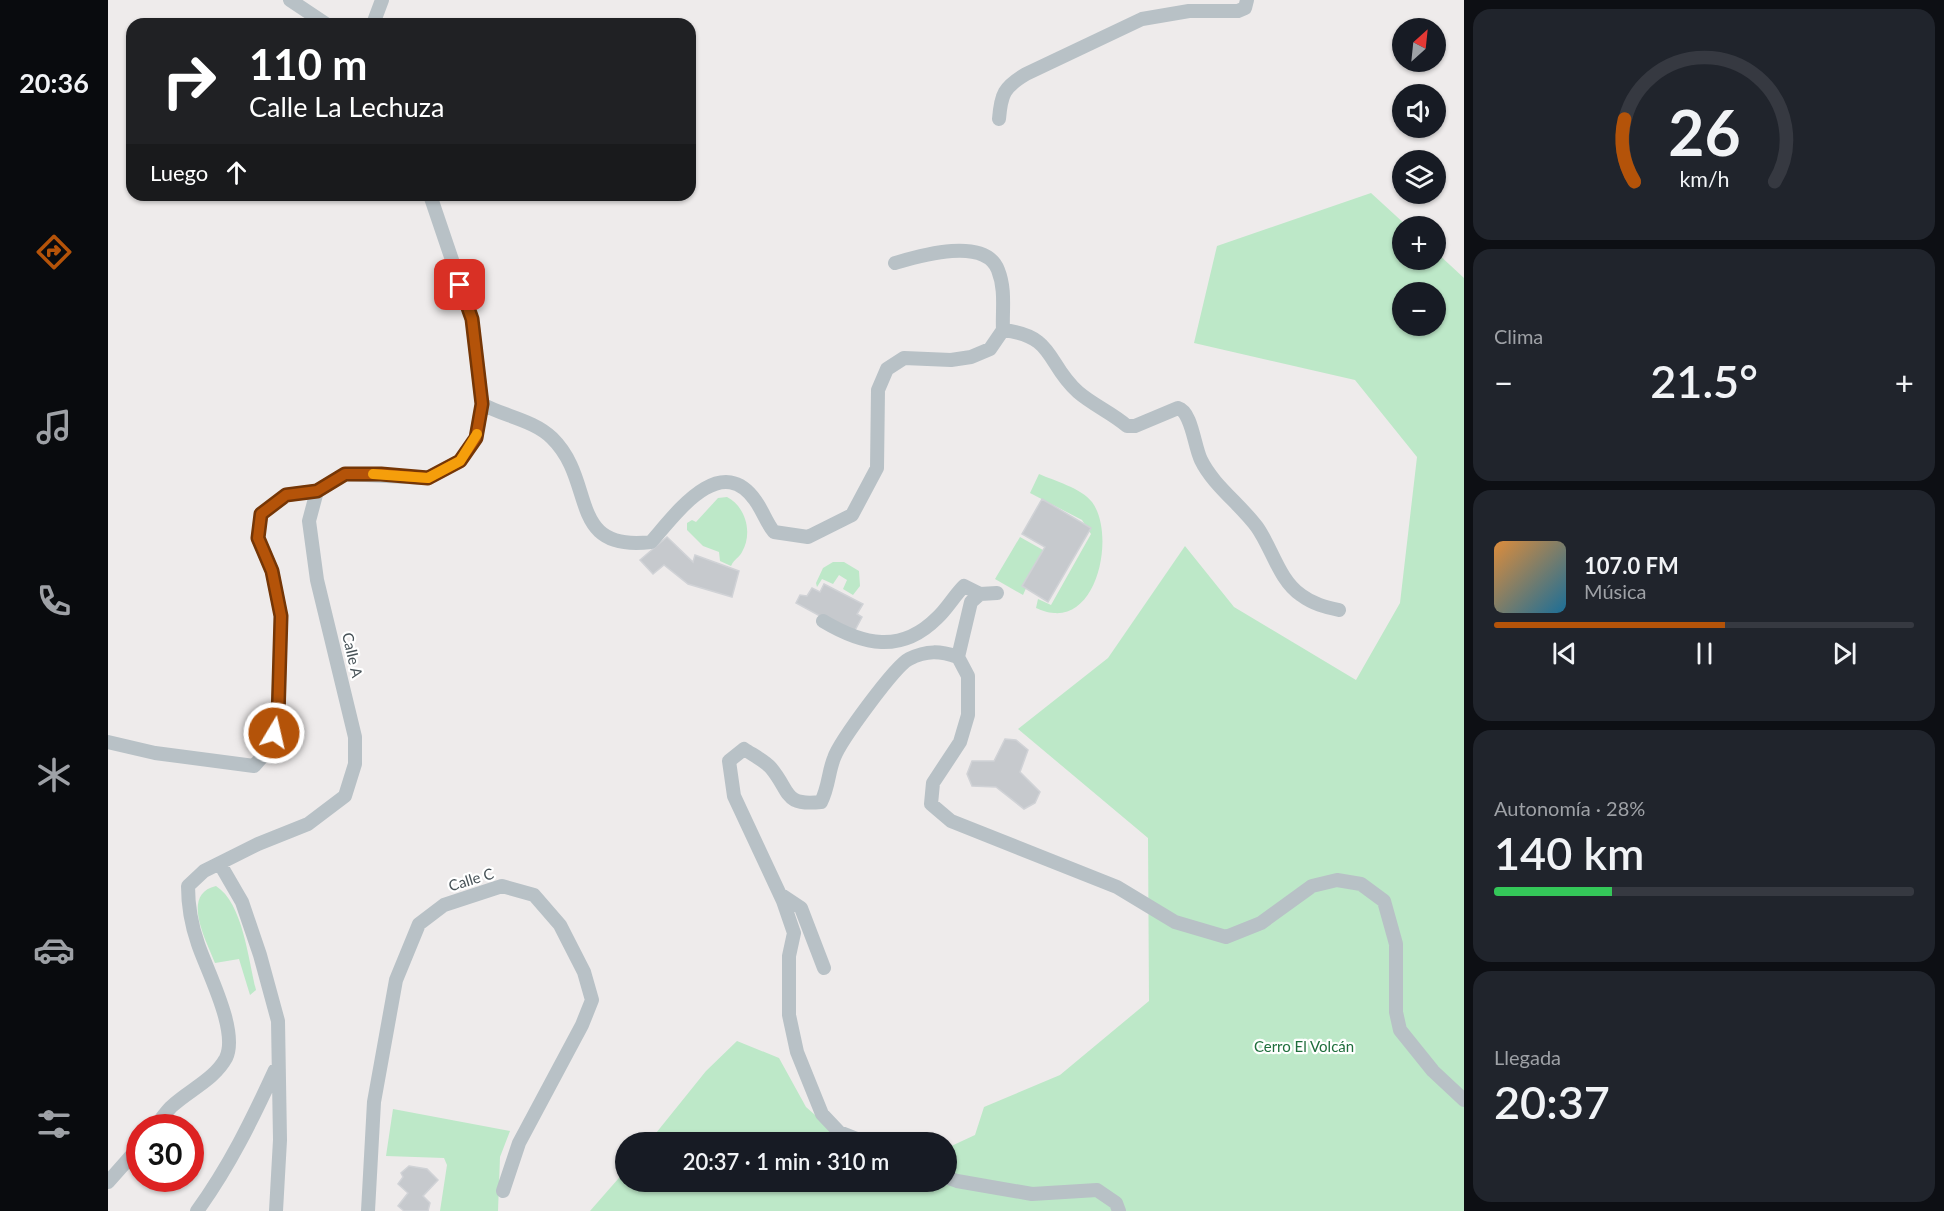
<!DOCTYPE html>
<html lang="es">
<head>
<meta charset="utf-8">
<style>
	:root { --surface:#171b24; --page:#20242c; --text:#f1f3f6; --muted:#9ea1a6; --line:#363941; --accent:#b45309 }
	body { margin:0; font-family:Lato,sans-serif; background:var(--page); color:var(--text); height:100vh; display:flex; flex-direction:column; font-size:22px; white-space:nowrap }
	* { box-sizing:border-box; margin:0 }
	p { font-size:20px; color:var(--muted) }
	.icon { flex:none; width:33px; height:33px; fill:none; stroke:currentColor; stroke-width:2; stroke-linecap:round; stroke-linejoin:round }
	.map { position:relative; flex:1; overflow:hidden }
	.side { display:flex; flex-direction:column; gap:9px; padding:9px; background:#0d0f14; width:480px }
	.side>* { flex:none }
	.banner { position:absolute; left:18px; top:18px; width:570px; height:183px; border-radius:18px; box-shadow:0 2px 4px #0004; background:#202124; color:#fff; overflow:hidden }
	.needle { width:39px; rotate:27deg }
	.fabs { position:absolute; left:1284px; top:18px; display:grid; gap:12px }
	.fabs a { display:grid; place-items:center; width:54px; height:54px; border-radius:50%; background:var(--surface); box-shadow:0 2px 4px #0004; font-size:30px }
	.speed { position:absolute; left:18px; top:1114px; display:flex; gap:12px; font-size:30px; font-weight:700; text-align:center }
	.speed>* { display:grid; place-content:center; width:78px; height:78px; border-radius:50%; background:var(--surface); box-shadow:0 2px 4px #0004; line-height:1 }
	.speed .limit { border:9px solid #d22; background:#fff; color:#111 }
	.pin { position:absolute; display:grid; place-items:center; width:51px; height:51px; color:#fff; margin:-26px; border-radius:12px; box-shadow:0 3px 9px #0006 }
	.me { position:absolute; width:66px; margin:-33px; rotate:9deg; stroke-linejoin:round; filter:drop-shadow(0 0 4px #0008) }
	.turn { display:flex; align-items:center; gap:21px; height:126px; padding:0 24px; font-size:27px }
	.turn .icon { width:78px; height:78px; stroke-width:2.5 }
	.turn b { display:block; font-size:42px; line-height:51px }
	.then { display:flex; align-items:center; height:57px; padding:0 24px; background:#0003; gap:12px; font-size:22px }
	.big { font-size:45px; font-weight:600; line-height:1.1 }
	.side .widget { flex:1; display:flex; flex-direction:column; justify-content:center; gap:9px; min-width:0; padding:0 21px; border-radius:18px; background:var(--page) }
	.side .dial { align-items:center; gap:0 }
	.dial svg { height:156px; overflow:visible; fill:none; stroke:var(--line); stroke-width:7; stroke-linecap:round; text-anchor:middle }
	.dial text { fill:var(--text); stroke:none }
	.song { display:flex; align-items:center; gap:18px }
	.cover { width:72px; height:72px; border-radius:9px; background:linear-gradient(135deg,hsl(30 70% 55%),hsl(200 70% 35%)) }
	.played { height:6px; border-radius:3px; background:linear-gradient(90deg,var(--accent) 55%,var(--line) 55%) }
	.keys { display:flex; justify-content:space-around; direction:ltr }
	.heat { display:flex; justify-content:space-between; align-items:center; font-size:33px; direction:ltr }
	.charge { height:9px; border-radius:4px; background:linear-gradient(90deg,#34c759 28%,var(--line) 0) }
	.trip { position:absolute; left:507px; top:1132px; width:342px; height:60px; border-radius:30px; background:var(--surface); box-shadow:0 2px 4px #0004; font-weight:600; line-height:60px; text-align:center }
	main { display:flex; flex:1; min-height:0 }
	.tab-bar { display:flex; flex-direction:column; width:108px; justify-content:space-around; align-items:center; background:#090b0e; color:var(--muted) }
	.tab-bar .icon { width:42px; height:42px }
	.tab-bar .on { color:var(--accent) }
	.tab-bar b { font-size:27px; color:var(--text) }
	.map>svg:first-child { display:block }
	.green { fill:#bde8c8; fill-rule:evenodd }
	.building { fill:#c6c9cd; stroke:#d0d2d6; stroke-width:1.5 }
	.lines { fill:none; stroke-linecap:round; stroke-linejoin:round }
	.minor { stroke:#b8c1c6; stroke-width:14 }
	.route-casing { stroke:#753606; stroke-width:15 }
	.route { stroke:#b45309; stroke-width:10 }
	.slow { stroke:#f59e0b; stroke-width:10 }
	.labels { text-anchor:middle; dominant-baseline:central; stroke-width:4.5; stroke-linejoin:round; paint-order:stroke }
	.street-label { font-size:15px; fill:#465156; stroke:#fff }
	.park-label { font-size:15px; fill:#1f6e3c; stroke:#fff }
</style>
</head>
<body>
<main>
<nav class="tab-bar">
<b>20:36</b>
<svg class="icon on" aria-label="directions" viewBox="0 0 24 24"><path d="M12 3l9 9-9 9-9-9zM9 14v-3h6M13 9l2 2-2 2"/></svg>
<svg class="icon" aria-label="music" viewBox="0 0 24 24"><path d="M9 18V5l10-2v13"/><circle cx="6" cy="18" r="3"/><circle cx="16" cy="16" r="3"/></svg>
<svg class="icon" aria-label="phone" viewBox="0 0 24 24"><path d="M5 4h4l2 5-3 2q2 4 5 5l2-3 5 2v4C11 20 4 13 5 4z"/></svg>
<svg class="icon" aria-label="climate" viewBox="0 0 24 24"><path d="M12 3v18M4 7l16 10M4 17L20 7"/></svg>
<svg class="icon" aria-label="car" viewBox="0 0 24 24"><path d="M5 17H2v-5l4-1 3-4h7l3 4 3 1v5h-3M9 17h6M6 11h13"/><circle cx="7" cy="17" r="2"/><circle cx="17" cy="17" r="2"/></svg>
<svg class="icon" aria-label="filters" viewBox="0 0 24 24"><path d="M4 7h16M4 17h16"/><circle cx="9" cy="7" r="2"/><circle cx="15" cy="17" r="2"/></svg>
</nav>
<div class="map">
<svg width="1356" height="1211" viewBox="0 0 1356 1211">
	<rect width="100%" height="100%" fill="#eeebeb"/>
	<path class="green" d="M1263 193 1299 226H1294V260H1328V252L1356 278V1211H482L517 1171 518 1182H838L839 1148 867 1135 876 1107 952 1075 1041 1001 1040 838 910 729 1000 658 1077 546 1126 607 1248 680 1292 603 1309 457 1247 380 1086 343 1109 246ZM1294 292H1328V326H1294Z
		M931 474C947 481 973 488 984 502 1007 533 991 617 946 613 940 613 933 610 928 608L930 599 943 605 983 534 974 520 922 493Z
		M619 497C638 507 645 533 634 552 631 558 627 558 623 566L612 561 611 552 595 546 579 530V523L584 520 588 522 610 498Z
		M912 537 935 550 915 595 887 579Z
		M725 562H736L751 571 752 586 745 595 735 589 739 580 731 575 725 584 714 579 709 587 708 583 715 568Z
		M108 886C135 903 140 959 148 990L142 995 131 959 107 963C99 942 72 894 108 886Z
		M629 1041 671 1058 698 1107 739 1143H540L598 1071Z
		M285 1109 402 1131 392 1157 390 1211H332L339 1165 336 1158 278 1156Z"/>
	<path class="building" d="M934 499 983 528 940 602 914 586 937 547 914 534Z
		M559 537 585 562 587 555 631 571 624 597 580 584 556 565 545 574 532 560Z
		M716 584 755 604 749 614 754 617 745 634 688 603 692 595 699 596 704 588 712 592Z
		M897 739 908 740 920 750 912 772 932 792 927 803 916 809 888 787 864 786 859 774 864 761H886Z
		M301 1166 319 1169 330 1180 315 1196 322 1203 320 1211H296L290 1206 300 1193 290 1184 295 1177 293 1173Z"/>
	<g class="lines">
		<path class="minor" d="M182 0 218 24
			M265 24 274 0
			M891 119C893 94 896 87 918 74L1034 19 1081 11H1130L1137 8 1139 0
			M787 263C811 256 877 236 890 270 898 290 894 310 895 330
			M374 404C395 416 426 420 444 438 489 482 458 552 543 542 567 515 612 451 647 500 655 511 658 522 666 532L700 537 744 515 769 468 770 390 779 369 796 358 843 360 863 357 882 349 895 330C948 336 938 364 970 392 985 405 1004 413 1019 426H1027L1070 408C1084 412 1086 446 1093 460 1105 485 1132 504 1149 527 1164 548 1171 580 1193 595 1205 604 1217 607 1231 610
			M715 621C755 645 793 654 829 618 839 609 846 596 856 586L872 594
			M850 657 863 602 872 594 889 593
			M0 742 47 753 146 766 162 748 170 718 173 616 164 571 150 538 153 514 178 495 209 491
			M112 864 134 902 152 955 170 1021 172 1140 168 1211
			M672 894 693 908 716 968
			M46 1128C52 1121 57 1113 63 1107 81 1090 106 1080 118 1058 131 1031 99 971 90 944 83 924 80 906 80 886L96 871 150 844 200 824 237 796 247 764V737L209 580 201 521 209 491 237 474 320 478 352 461 368 438 374 404 364 319 322 195
			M759 1143 731 1132 714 1114 689 1052 681 1015V956L686 933 675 901 626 796 621 761 636 749C645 755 657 761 663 768 683 792 675 806 713 802 721 786 720 773 726 758 732 741 787 666 801 659 819 650 832 651 850 657L860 676V715L852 742 825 783 823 804 843 821 1009 887 1067 922 1118 937 1153 923 1204 886 1229 880 1253 884 1276 901 1288 944V1012L1292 1030 1325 1071 1356 1100
			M838 1177 849 1181 924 1194 989 1190 1008 1203 1011 1211
			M0 1182 32 1146
			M89 1211C121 1167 144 1120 167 1070
			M260 1211 266 1102 288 980 311 924 336 905 394 886 426 895 452 925 476 972 484 1000 474 1025 411 1143 395 1191"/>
	</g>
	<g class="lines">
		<g class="route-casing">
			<path id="route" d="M166 733 170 718 173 616 164 571 150 538 153 514 178 495 209 491 237 474H273L320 478 352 461 368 438 374 404 364 319 352 285"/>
		</g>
		<use href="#route" class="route"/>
		<path class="slow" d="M265 474 320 478 352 461 369 434"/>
	</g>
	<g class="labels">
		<g class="street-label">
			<text transform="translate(245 655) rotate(77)">Calle A</text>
			<text transform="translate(363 879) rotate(-17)">Calle C</text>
		</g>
		<g class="park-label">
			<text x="1196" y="1046">Cerro El Volcán</text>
		</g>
	</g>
</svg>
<div class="fabs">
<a><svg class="needle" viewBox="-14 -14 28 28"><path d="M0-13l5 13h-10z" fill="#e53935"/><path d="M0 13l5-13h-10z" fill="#9ea1a6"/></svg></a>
<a><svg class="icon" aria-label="sound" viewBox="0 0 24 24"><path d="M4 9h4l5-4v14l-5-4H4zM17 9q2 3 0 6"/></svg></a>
<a><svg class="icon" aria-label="layers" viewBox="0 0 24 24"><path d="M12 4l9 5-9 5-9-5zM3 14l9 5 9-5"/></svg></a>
<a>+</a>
<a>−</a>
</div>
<div class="speed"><div class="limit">30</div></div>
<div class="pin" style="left:352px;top:285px;background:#d93025"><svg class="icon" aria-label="arrive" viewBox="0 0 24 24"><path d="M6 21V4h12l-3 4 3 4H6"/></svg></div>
<svg class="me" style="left:166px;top:733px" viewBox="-20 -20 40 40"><circle r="17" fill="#b45309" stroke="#fff" stroke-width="3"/><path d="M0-11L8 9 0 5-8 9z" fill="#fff"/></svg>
<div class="trip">20:37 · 1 min · 310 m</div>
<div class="banner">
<div class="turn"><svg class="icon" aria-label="right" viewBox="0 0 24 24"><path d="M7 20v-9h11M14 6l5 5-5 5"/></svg><div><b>110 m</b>Calle La Lechuza</div></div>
<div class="then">Luego<svg class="icon" aria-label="ahead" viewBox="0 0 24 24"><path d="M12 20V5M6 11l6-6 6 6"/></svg></div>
</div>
</div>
<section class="side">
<div class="widget dial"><svg viewBox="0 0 100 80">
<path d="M14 69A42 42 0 1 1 86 69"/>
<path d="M14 69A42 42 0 0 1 9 37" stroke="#b45309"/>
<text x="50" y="56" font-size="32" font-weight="700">26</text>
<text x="50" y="72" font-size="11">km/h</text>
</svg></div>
<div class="widget"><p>Clima</p>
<div class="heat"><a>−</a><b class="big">21.5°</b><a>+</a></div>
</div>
<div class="widget">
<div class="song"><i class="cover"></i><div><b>107.0 FM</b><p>Música</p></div></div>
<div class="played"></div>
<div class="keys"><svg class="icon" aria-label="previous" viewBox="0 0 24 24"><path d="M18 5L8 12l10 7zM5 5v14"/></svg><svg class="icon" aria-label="pause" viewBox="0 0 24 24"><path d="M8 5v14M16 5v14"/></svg><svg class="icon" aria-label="next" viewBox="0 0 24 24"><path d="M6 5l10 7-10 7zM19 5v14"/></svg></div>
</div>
<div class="widget"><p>Autonomía · 28%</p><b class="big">140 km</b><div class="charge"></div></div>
<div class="widget"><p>Llegada</p><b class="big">20:37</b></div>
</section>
</main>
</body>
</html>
